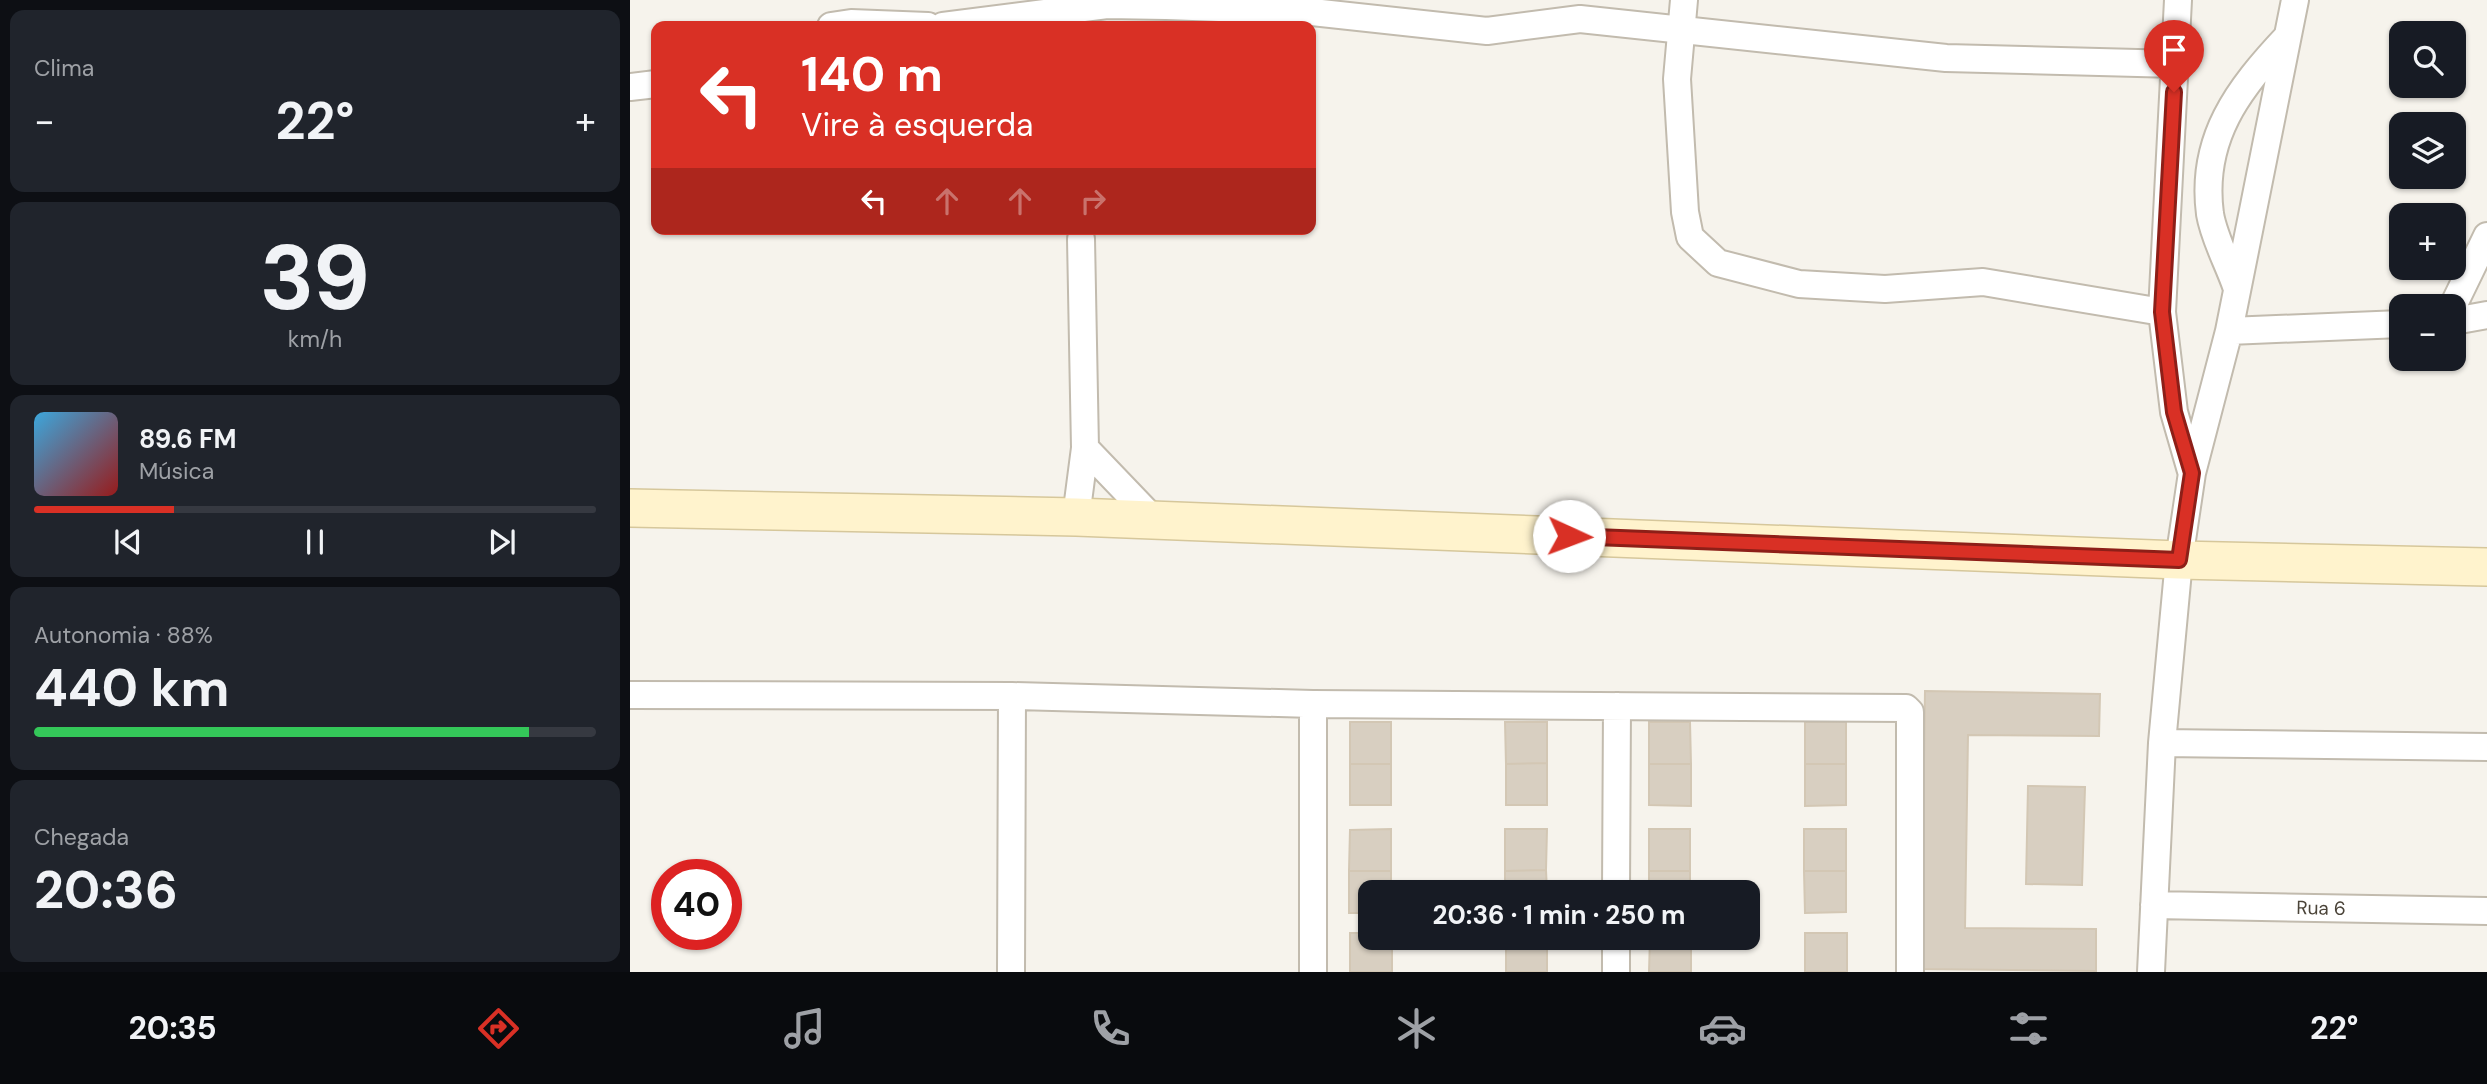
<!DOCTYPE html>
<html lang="pt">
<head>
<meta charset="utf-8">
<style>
	:root { --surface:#171b24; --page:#20242c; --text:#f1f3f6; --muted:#9ea1a6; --line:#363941; --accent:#d93025 }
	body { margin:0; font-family:"DM Sans",sans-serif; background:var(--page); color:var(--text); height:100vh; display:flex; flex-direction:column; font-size:26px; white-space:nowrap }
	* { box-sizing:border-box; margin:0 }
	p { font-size:23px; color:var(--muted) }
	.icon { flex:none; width:38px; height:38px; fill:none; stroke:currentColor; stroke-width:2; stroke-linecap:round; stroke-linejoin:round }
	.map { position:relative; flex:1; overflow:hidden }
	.details { display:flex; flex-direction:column; gap:10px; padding:10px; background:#0d0f14; width:630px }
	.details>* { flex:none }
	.hud { position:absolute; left:21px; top:21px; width:665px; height:214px; border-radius:14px; box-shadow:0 2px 5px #0004; background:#d93025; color:#fff; overflow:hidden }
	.controls { position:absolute; left:1759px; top:21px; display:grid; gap:14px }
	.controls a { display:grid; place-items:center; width:77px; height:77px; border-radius:14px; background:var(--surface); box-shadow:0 2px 5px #0004; font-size:35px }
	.speed { position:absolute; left:21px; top:859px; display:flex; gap:14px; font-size:35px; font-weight:700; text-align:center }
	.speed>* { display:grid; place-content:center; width:91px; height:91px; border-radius:50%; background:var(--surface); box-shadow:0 2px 5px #0004; line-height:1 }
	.speed .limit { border:10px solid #d22; background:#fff; color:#111 }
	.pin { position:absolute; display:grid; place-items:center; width:60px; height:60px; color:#fff; margin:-72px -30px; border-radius:50% 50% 50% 0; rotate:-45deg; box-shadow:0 0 7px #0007 }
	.pin .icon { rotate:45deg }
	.me { position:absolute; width:77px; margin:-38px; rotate:92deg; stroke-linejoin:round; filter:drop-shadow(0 0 5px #0008) }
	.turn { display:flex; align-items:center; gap:24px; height:147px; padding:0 35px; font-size:32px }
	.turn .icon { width:91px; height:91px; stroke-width:2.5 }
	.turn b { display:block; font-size:49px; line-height:60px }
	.lanes { display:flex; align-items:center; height:66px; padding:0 35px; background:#0003; justify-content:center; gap:35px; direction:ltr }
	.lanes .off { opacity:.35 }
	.big { font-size:52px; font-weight:700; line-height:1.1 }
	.details .widget { flex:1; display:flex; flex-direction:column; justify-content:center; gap:10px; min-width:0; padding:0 24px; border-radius:14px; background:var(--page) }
	.details .dial { align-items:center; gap:0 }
	.dial b { font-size:91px; line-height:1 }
	.song { display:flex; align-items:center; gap:21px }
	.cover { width:84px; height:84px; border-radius:10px; background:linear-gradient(135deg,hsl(200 70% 55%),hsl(0 70% 35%)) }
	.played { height:7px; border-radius:4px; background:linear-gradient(90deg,var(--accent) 25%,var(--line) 25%) }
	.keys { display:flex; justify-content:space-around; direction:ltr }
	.heat { display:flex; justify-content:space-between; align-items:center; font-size:38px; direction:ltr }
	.charge { height:10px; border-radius:5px; background:linear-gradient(90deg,#34c759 88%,var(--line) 0) }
	.trip { position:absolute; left:728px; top:880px; width:402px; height:70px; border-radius:14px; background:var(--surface); box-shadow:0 2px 5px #0004; font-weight:700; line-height:70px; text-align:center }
	.tab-bar { display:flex; height:112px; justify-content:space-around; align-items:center; background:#090b0e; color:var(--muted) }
	.tab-bar .icon { width:49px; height:49px }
	.tab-bar .on { color:var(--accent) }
	.tab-bar b { font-size:32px; color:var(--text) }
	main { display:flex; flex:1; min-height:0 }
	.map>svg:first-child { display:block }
	.building { fill:#d8cfc1; stroke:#d3c7b4; stroke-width:2 }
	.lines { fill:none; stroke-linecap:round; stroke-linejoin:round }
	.street-casing { stroke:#c2bbae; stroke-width:30 }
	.secondary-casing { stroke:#d6c79b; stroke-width:40 }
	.street { stroke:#fff; stroke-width:26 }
	.secondary { stroke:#fff3cd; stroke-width:37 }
	.route-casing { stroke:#8d1f18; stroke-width:18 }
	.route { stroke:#d93025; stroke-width:12 }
	.labels { text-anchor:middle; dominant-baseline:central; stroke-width:5; stroke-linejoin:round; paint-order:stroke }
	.street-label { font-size:19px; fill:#4b4439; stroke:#fff }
</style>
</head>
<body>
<main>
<section class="details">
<div class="widget"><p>Clima</p>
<div class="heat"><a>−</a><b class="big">22°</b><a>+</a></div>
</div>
<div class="widget dial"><b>39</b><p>km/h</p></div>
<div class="widget">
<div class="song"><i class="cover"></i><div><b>89.6 FM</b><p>Música</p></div></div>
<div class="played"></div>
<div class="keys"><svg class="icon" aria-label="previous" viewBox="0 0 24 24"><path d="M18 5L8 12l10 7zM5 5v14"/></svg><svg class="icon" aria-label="pause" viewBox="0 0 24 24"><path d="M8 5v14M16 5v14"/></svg><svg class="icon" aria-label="next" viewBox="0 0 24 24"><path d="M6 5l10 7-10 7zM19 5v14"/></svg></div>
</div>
<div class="widget"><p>Autonomia · 88%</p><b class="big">440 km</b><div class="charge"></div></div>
<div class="widget"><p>Chegada</p><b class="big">20:36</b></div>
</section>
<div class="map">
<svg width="1857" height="972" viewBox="0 0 1857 972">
	<rect width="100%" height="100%" fill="#f6f3ec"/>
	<path class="building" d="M1295 691 1470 694 1469 736 1338 735 1335 928 1466 929V971L1291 969Z
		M720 722H761V764H720Z
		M875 722H917V763L876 764Z
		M1019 722H1060L1061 764H1019Z
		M1175 722H1216V764H1175Z
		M917 763V805H876V764Z
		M720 764H761V805H720Z
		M1019 764H1061V806L1019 805Z
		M1175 764H1216V805L1175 806Z
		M1398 786 1455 787 1452 885 1396 884Z
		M761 829V871H719L720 830Z
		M875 829H917L916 870 875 871Z
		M1019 829H1060V871H1019Z
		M1174 829H1216V871H1174Z
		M916 870 917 892H875V871Z
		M719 871H761V892H740V913H719Z
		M1019 871H1060V892H1019Z
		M1174 871H1216V912L1175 913Z
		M720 933H740V938H762V972H720Z
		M1175 933H1217V972H1175Z
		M876 938H917V972H876Z
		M1020 938H1061V972H1019Z"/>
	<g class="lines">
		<g class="street-casing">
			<path id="street" d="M1054 0 1047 79 1055 212 1060 237 1088 263 1169 284 1255 289 1353 282 1532 312
				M1548 0 1532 312 1544 412 1561 471
				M201 26 221 23 298 26
				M313 26 477 5 536 6 673 11 857 31 950 19 1316 58 1546 64
				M0 87 26 84
				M1606 286C1598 263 1584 238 1580 214 1570 139 1608 89 1657 37
				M1823 306 1857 236
				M1824 321 1857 315
				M1599 331 1771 324
				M455 448 523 519
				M446 517 455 448 451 239
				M0 695 382 696
				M683 704V972
				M1532 743 1857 747
				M986 892 987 706
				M1524 905 1857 911
				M381 972 382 696 683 704 1276 708 1280 712V972
				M986 972V938
				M1521 972 1532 743 1549 560 1562 473 1599 331 1665 0"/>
		</g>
		<g class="secondary-casing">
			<path id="secondary" d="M0 508 446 517 1549 560 1857 567"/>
		</g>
		<use href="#street" class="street"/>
		<use href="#secondary" class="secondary"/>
	</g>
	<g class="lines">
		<g class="route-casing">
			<path id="route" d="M939 536 1549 560 1562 473 1544 412 1532 312 1544 92"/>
		</g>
		<use href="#route" class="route"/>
	</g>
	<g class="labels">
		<g class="street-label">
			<text transform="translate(1691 908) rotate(1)">Rua 6</text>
		</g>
	</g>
</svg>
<div class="controls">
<a><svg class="icon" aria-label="search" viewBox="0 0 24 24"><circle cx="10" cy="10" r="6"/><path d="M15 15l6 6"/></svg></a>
<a><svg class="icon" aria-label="layers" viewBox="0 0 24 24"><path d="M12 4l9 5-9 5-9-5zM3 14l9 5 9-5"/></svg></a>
<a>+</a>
<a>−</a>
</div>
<div class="speed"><div class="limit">40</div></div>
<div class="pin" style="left:1544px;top:92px;background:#d93025"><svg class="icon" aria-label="arrive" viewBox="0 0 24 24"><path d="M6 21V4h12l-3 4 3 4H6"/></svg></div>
<svg class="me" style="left:939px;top:536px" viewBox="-20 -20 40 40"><circle r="19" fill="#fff"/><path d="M0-13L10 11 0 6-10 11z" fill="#d93025"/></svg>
<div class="trip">20:36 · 1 min · 250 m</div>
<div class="hud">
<div class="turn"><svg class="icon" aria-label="left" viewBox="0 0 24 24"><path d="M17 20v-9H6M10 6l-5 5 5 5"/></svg><div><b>140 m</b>Vire à esquerda</div></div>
<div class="lanes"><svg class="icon" aria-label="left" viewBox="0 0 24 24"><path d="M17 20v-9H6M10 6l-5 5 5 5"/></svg><svg class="icon off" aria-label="ahead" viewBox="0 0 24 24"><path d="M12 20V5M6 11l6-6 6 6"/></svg><svg class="icon off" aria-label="ahead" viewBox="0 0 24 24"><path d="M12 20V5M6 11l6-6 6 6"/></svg><svg class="icon off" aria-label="right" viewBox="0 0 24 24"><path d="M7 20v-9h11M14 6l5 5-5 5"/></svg></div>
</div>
</div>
</main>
<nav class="tab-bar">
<b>20:35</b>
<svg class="icon on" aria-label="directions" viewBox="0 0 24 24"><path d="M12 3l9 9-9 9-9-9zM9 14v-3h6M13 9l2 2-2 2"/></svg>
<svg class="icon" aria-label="music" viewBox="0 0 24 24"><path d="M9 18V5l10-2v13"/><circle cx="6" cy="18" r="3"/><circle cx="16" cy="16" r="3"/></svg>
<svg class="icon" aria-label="phone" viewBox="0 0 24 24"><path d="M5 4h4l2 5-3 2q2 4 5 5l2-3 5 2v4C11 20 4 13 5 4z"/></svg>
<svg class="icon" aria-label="climate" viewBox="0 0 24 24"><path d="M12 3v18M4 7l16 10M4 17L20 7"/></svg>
<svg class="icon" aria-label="car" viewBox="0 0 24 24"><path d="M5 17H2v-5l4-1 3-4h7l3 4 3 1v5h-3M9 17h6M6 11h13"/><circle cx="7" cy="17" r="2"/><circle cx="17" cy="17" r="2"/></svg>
<svg class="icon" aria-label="filters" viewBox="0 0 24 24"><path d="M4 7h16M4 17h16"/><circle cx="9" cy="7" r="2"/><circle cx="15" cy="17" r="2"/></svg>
<b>22°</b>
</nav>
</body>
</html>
